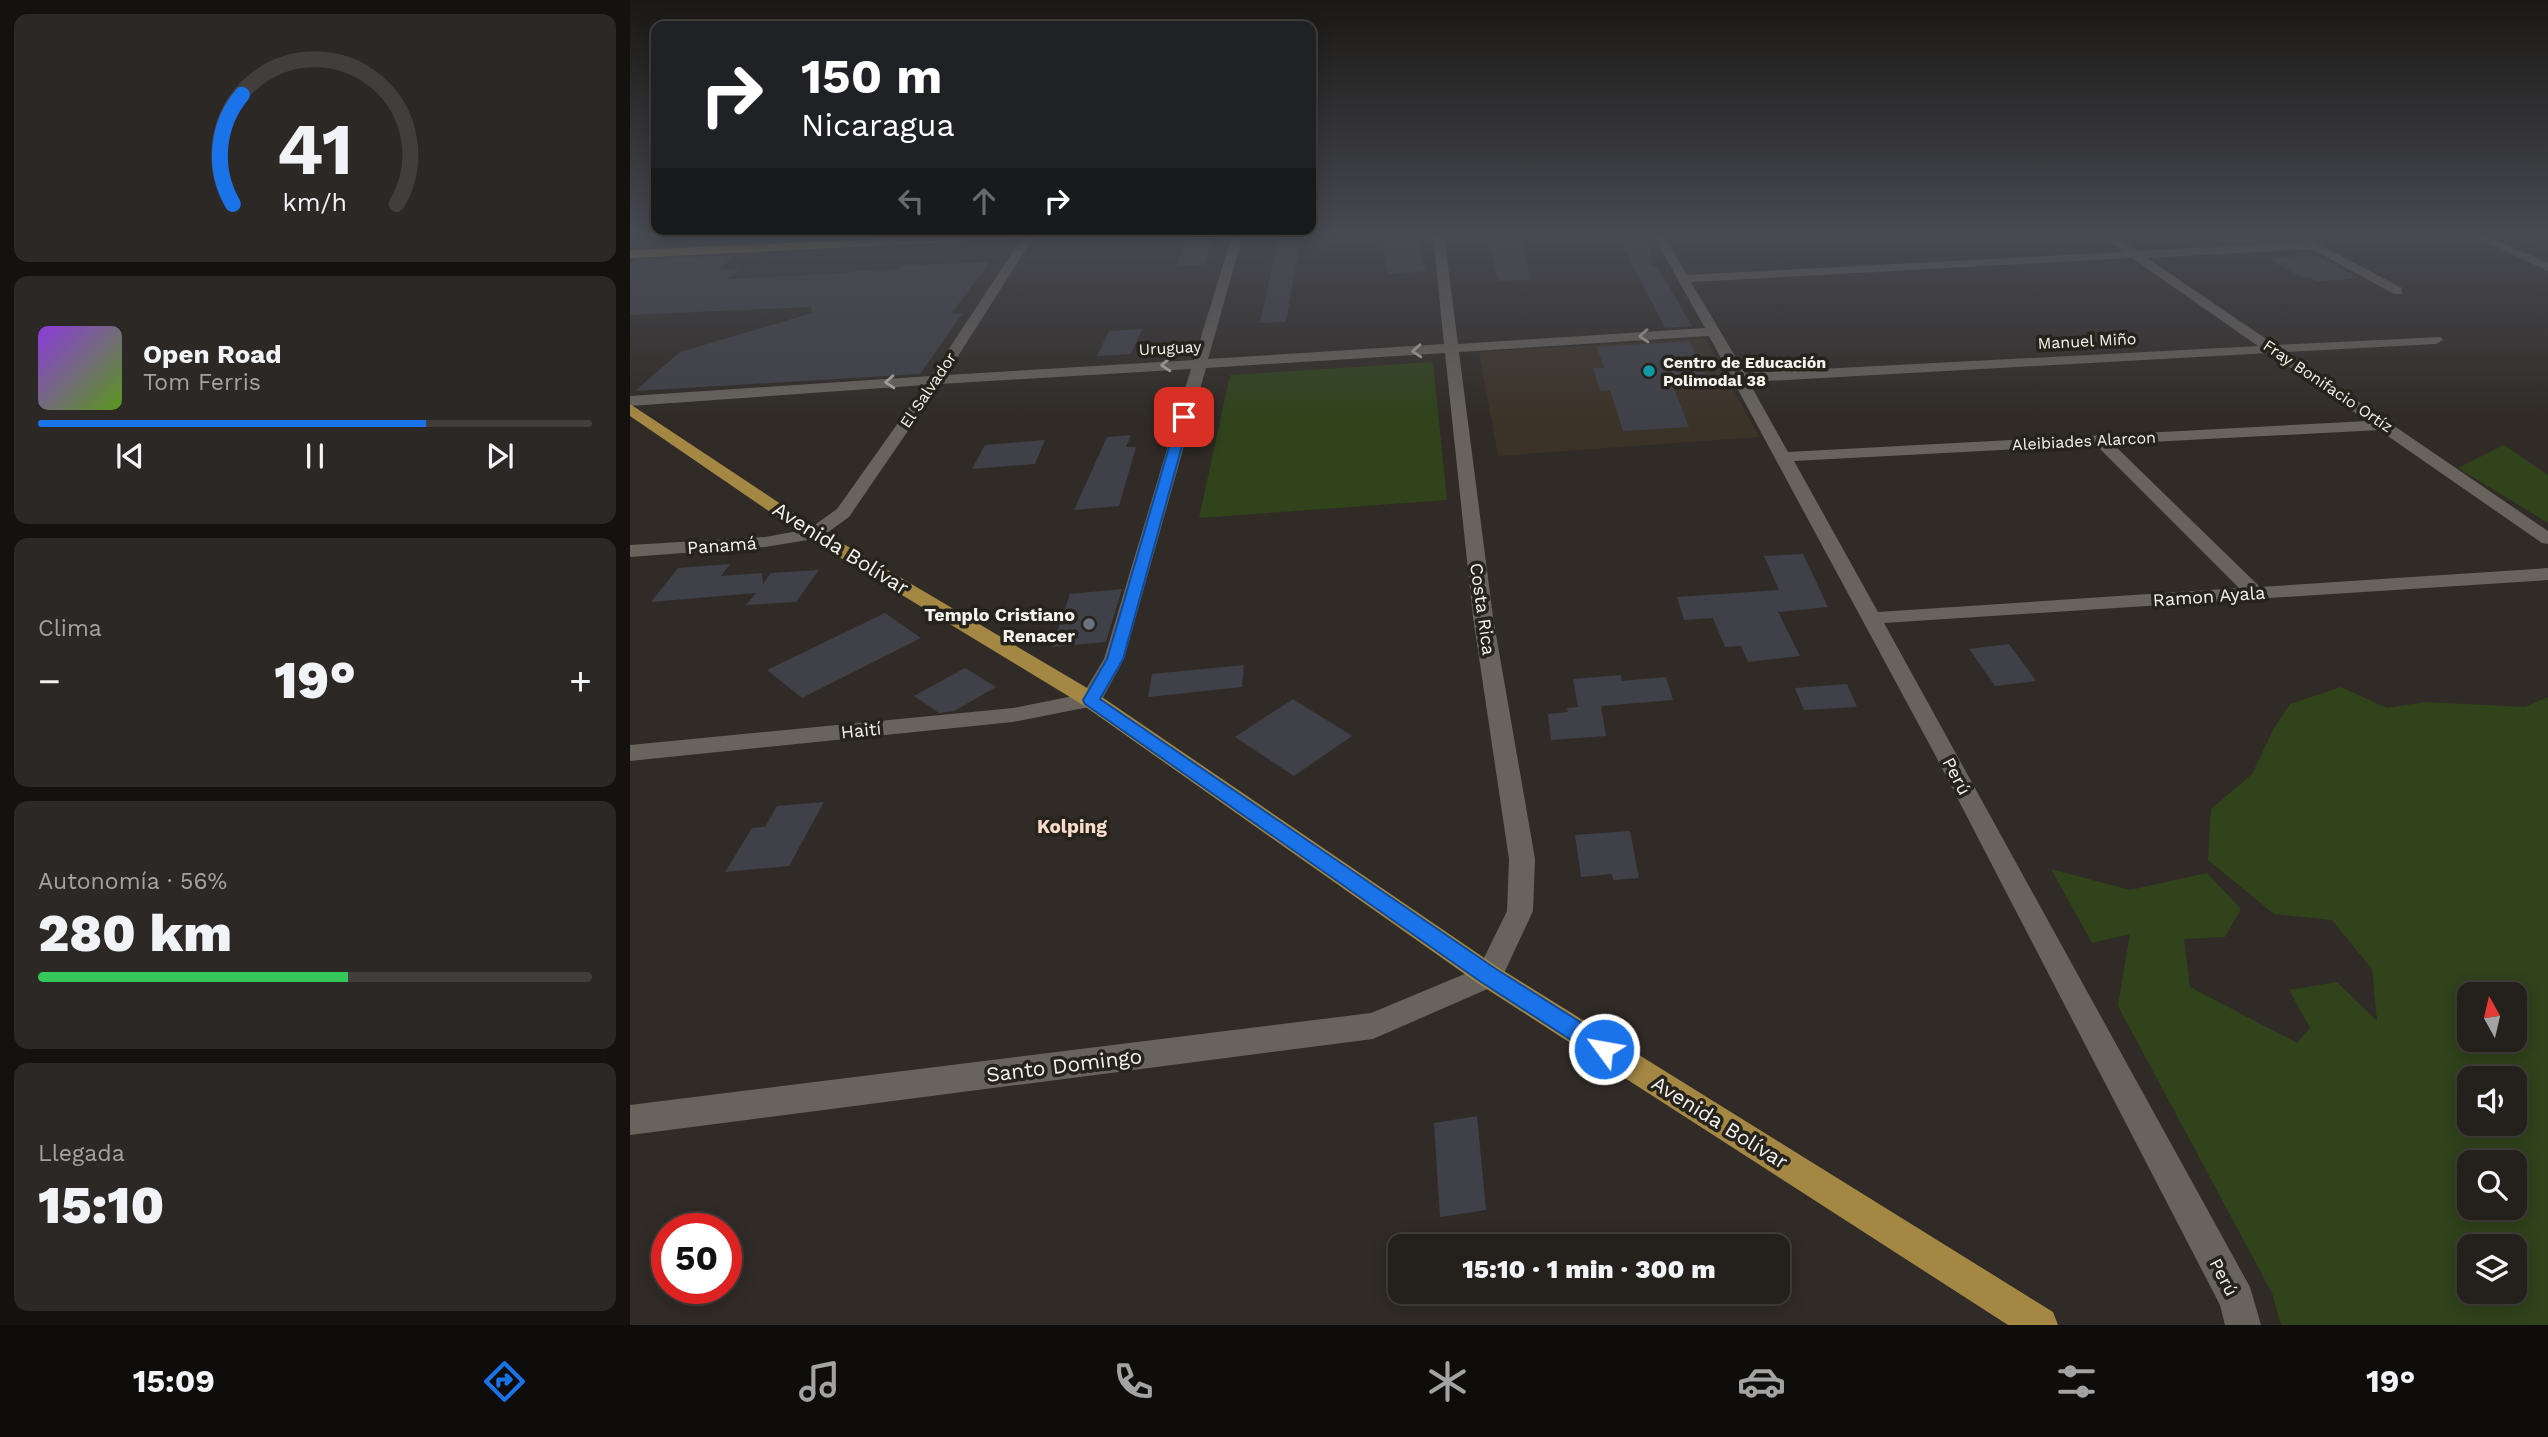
<!DOCTYPE html>
<html lang="es">
<head>
<meta charset="utf-8">
<style>
	:root { --surface:#24201c; --page:#2c2825; --text:#f1f3f6; --muted:#a3a3a3; --line:#413e3b; --accent:#1a73e8 }
	body { margin:0; font-family:"Work Sans",sans-serif; background:var(--page); color:var(--text); height:100vh; display:flex; flex-direction:column; font-size:26px; white-space:nowrap }
	* { box-sizing:border-box; margin:0 }
	p { font-size:23px; color:var(--muted) }
	.icon { flex:none; width:38px; height:38px; fill:none; stroke:currentColor; stroke-width:2; stroke-linecap:round; stroke-linejoin:round }
	.map { position:relative; flex:1; overflow:hidden }
	.drawer { display:flex; flex-direction:column; gap:14px; padding:14px; background:#14120f; width:630px }
	.drawer>* { flex:none }
	.top-card { position:absolute; left:21px; top:21px; width:665px; height:214px; border-radius:14px; box-shadow:0 4px 18px #0003,0 0 0 2px var(--line); background:#202124; color:#fff; overflow:hidden }
	.needle { width:46px; rotate:352deg }
	.controls { position:absolute; left:1827px; top:982px; display:grid; gap:14px }
	.controls a { display:grid; place-items:center; width:70px; height:70px; border-radius:14px; background:var(--surface); box-shadow:0 4px 18px #0003,0 0 0 2px var(--line); font-size:35px }
	.speed { position:absolute; left:21px; top:1213px; display:flex; gap:14px; font-size:35px; font-weight:700; text-align:center }
	.speed>* { display:grid; place-content:center; width:91px; height:91px; border-radius:50%; background:var(--surface); box-shadow:0 4px 18px #0003,0 0 0 2px var(--line); line-height:1 }
	.speed .limit { border:10px solid #d22; background:#fff; color:#111 }
	.pin { position:absolute; display:grid; place-items:center; width:60px; height:60px; color:#fff; margin:-30px; border-radius:14px; box-shadow:0 4px 10px #0006 }
	.me { position:absolute; width:77px; margin:-38px; rotate:302deg; stroke-linejoin:round; filter:drop-shadow(0 0 5px #0008) }
	.turn { display:flex; align-items:center; gap:24px; height:147px; padding:0 35px; font-size:32px }
	.turn .icon { width:91px; height:91px; stroke-width:2.5 }
	.turn b { display:block; font-size:49px; line-height:60px }
	.lanes { display:flex; align-items:center; height:66px; padding:0 35px; background:#0003; justify-content:center; gap:35px; direction:ltr }
	.lanes .off { opacity:.35 }
	.big { font-size:52px; font-weight:800; line-height:1.1 }
	.drawer .tile { flex:1; display:flex; flex-direction:column; justify-content:center; gap:10px; min-width:0; padding:0 24px; border-radius:14px; background:var(--page) }
	.drawer .dial { align-items:center; gap:0 }
	.dial svg { height:182px; overflow:visible; fill:none; stroke:var(--line); stroke-width:7; stroke-linecap:round; text-anchor:middle }
	.dial text { fill:var(--text); stroke:none }
	.song { display:flex; align-items:center; gap:21px }
	.cover { width:84px; height:84px; border-radius:10px; background:linear-gradient(135deg,hsl(270 70% 55%),hsl(90 70% 35%)) }
	.played { height:7px; border-radius:4px; background:linear-gradient(90deg,var(--accent) 70%,var(--line) 70%) }
	.keys { display:flex; justify-content:space-around; direction:ltr }
	.heat { display:flex; justify-content:space-between; align-items:center; font-size:38px; direction:ltr }
	.charge { height:10px; border-radius:5px; background:linear-gradient(90deg,#34c759 56%,var(--line) 0) }
	.trip { position:absolute; left:758px; top:1234px; width:402px; height:70px; border-radius:14px; background:var(--surface); box-shadow:0 4px 18px #0003,0 0 0 2px var(--line); font-weight:800; line-height:70px; text-align:center }
	.dock { display:flex; height:112px; justify-content:space-around; align-items:center; background:#0e0d0b; color:var(--muted) }
	.dock .icon { width:49px; height:49px }
	.dock .selected { color:var(--accent) }
	.dock b { font-size:32px; color:var(--text) }
	main { display:flex; flex:1; min-height:0 }
	.map>svg:first-child { display:block }
	.built { fill:#3c3328 }
	.green { fill:#30431b; fill-rule:evenodd }
	.building { fill:#404048 }
	.lines { fill:none; stroke-linecap:round; stroke-linejoin:round }
	.minor { fill:#68635c; fill-rule:evenodd }
	.major { fill:#a58744; fill-rule:evenodd }
	.oneway { stroke:#b6b2ac }
	.route { fill:#1a73e8; stroke:#114b97; stroke-width:2 }
	.culture-dot { fill:#0f9aa8; stroke:#26221c; stroke-width:2.5 }
	.worship-dot { fill:#6b7280; stroke:#26221c; stroke-width:2.5 }
	.labels { text-anchor:middle; dominant-baseline:central; stroke-width:7; stroke-linejoin:round; paint-order:stroke }
	.far-street-label { font-size:16px; fill:#f5f2ee; stroke:#26221c }
	.far-poi-label { font-size:16px; font-weight:bold; fill:#f5f2ee; stroke:#26221c; text-anchor:start }
	.street-label { font-size:18px; fill:#f5f2ee; stroke:#26221c }
	.poi-label { font-size:18px; font-weight:bold; fill:#f5f2ee; stroke:#26221c; text-anchor:end }
	.neighbourhood-label { font-size:19px; font-weight:bold; fill:#f9ddca; stroke:#26221c }
	.near-street-label { font-size:21px; fill:#f5f2ee; stroke:#26221c }
</style>
</head>
<body>
<main>
<section class="drawer">
<div class="tile dial"><svg viewBox="0 0 100 80">
<path d="M14 69A42 42 0 1 1 86 69"/>
<path d="M14 69A42 42 0 0 1 18 21" stroke="#1a73e8"/>
<text x="50" y="56" font-size="32" font-weight="700">41</text>
<text x="50" y="72" font-size="11">km/h</text>
</svg></div>
<div class="tile">
<div class="song"><i class="cover"></i><div><b>Open Road</b><p>Tom Ferris</p></div></div>
<div class="played"></div>
<div class="keys"><svg class="icon" aria-label="previous" viewBox="0 0 24 24"><path d="M18 5L8 12l10 7zM5 5v14"/></svg><svg class="icon" aria-label="pause" viewBox="0 0 24 24"><path d="M8 5v14M16 5v14"/></svg><svg class="icon" aria-label="next" viewBox="0 0 24 24"><path d="M6 5l10 7-10 7zM19 5v14"/></svg></div>
</div>
<div class="tile"><p>Clima</p>
<div class="heat"><a>−</a><b class="big">19°</b><a>+</a></div>
</div>
<div class="tile"><p>Autonomía · 56%</p><b class="big">280 km</b><div class="charge"></div></div>
<div class="tile"><p>Llegada</p><b class="big">15:10</b></div>
</section>
<div class="map">
<svg width="1918" height="1325" viewBox="0 0 1918 1325">
	<rect width="100%" height="100%" fill="#302b26"/>
	<path class="built" d="M1075 338 1129 437 868 456 849 352Z"/>
	<path class="green" d="M803 362 817 500 569 518 600 375Z
		M1874 445 1918 475V523L1828 468Z
		M1711 687 1757 708 1795 702 1895 707 1918 697V1325H1651L1642 1293 1488 1006 1500 934 1462 943 1421 869 1500 890 1577 873 1611 909 1595 937 1554 939 1560 987 1667 1043 1680 1028 1659 990 1707 982 1747 1021 1742 969 1702 920 1644 914 1578 860 1581 809 1622 774 1644 728 1660 704ZM1839 994H1885V1040H1839ZM1839 1078H1885V1124H1839ZM1839 1162H1885V1208H1839ZM1839 1246H1885V1292H1839Z"/>
	<path class="building" d="M559 235H585L573 265 547 266Z
		M649 235H671L656 322 630 323Z
		M750 235H786L796 271 758 274Z
		M857 235H891L901 280 868 281Z
		M987 235H1020L1022 266H1027L1062 326 1035 328Z
		M93 256 103 257 87 270 110 269 98 279 220 273 223 271 269 269 271 266 360 262 321 314 333 313 290 374 5 391 50 352 182 313 181 307 0 315V264L5 260Z
		M1688 256 1729 278 1686 282 1680 277 1672 278 1638 258Z
		M512 329 501 354 467 356 479 331Z
		M1059 341 1081 384 1043 386 1059 427 993 431 980 390 970 391 963 368H974L967 347Z
		M501 435 496 447H506L489 506 444 510 477 437Z
		M415 440 405 464 342 469 355 445Z
		M1173 554 1198 607 1148 612 1170 656 1118 662 1111 646 1095 647 1083 618 1054 620 1047 597 1149 590 1134 556Z
		M100 564 91 576 132 573 133 584 141 573 189 570 166 602 116 605 126 593 21 602 48 568Z
		M492 589 476 642 422 647 440 594Z
		M255 613 291 638 172 698 137 670Z
		M1379 644 1406 681 1365 686 1339 649Z
		M614 665 612 687 518 697 522 674Z
		M335 668 366 687 324 711 309 713 284 696Z
		M991 675 992 681 1036 677 1043 700 971 706 976 736 921 740 918 714 938 712 937 708 948 707 943 679Z
		M1217 684 1227 707 1174 710 1165 688Z
		M663 699 722 736 664 776 605 737Z
		M194 802 159 866 95 872 122 828 135 827 147 806Z
		M1000 831 1009 878 983 880 982 874 951 877 945 835Z
		M847 1116 856 1210 810 1217 804 1123Z"/>
	<g class="lines">
		<path class="minor" d="M185 235H197L184 247H176L174 245Z
			M394 235H405L316 375 564 360 602 235H613L578 359 814 344 803 235H814L828 344 1075 328 1023 235H1033L1057 275 1493 252 1471 235H1483L1507 251 1670 242 1667 239 1673 236 1772 288V294H1764L1682 249 1517 258 1645 345 1811 337 1813 340 1806 344 1656 352 1918 531V544L1912 543 1749 430 1483 444 1630 587 1918 568V580L1254 623 1620 1287 1631 1325H1595L1590 1305 1303 751 1079 336 829 352 863 617 905 859 903 911 869 984 743 1039 0 1135V1105L741 1013 849 968 877 911 879 859 843 617 815 353 576 368 494 659 469 705 383 722 0 761V745L383 708 453 694 474 659 561 369 310 384 219 517 190 538 135 547 0 557V545L135 537 179 529 207 509 295 385 0 406V396L301 376ZM1502 258 1628 346 1115 373 1061 282ZM1639 353 1737 421 1158 452 1119 382ZM1466 445 1609 588 1248 612 1164 461Z
			M1841 235H1855L1918 263V271Z"/>
		<path class="major" d="M342 235H411L405 238 0 258V250Z
			M0 404 190 530 469 695 869 968 1423 1312 1428 1325H1378L849 984 453 705 178 538 0 416Z"/>
	</g>
	<defs><path id="oneway-chevron" d="M-2-3.5L2.5 0L-2 3.5" fill="none" stroke-width="1.6" stroke-linecap="round" stroke-linejoin="round" transform="scale(1.75)"/></defs>
	<g class="oneway">
		<use href="#oneway-chevron" transform="translate(1014 336) rotate(176)"/>
		<use href="#oneway-chevron" transform="translate(787 351) rotate(176)"/>
		<use href="#oneway-chevron" transform="translate(536 365) rotate(176)"/>
		<use href="#oneway-chevron" transform="translate(260 382) rotate(176)"/>
	</g>
	<linearGradient id="sky" x2="0" y2="1"><stop stop-color="#1a1815"/><stop offset="0.56" stop-color="#484a52"/><stop offset="1" stop-color="#484a52" stop-opacity="0"/></linearGradient>
	<rect width="1918" height="420" fill="url(#sky)"/>
	<path class="route" d="M554 414 560 417 493 659 470 699 866 969 982 1042 985 1049 982 1056 974 1059 966 1056 851 982 455 704 453 700 477 659 548 417Z"/>
	<circle class="culture-dot" cx="1019" cy="371" r="7"/>
	<circle class="worship-dot" cx="459" cy="624" r="7"/>
	<g class="labels">
		<g class="far-street-label">
			<text transform="translate(1457 341) rotate(-3)">Manuel Miño</text>
			<text transform="translate(540 348) rotate(-3)">Uruguay</text>
			<text transform="translate(1698 386) rotate(34)">Fray Bonifacio Ortíz</text>
			<text transform="translate(298 390) rotate(-56)">El Salvador</text>
			<text transform="translate(1454 441) rotate(-3)">Aleibiades Alarcon</text>
		</g>
		<g class="far-poi-label">
			<text x="1033" y="362">Centro de Educación<tspan x="1033" dy="18">Polimodal 38</tspan></text>
		</g>
		<g class="street-label">
			<text transform="translate(92 545) rotate(-4)">Panamá</text>
			<text transform="translate(1579 596) rotate(-4)">Ramon Ayala</text>
			<text transform="translate(853 609) rotate(82)">Costa Rica</text>
			<text transform="translate(231 730) rotate(-6)">Haití</text>
			<text transform="translate(1327 776) rotate(62)">Perú</text>
			<text transform="translate(1594 1277) rotate(62)">Perú</text>
		</g>
		<g class="poi-label">
			<text x="445" y="614">Templo Cristiano<tspan x="445" dy="21">Renacer</tspan></text>
		</g>
		<g class="neighbourhood-label">
			<text x="442" y="826">Kolping</text>
		</g>
		<g class="near-street-label">
			<text transform="translate(211 548) rotate(32)">Avenida Bolívar</text>
			<text transform="translate(434 1065) rotate(-7)">Santo Domingo</text>
			<text transform="translate(1090 1122) rotate(32)">Avenida Bolívar</text>
		</g>
	</g>
</svg>
<div class="controls">
<a><svg class="needle" viewBox="-14 -14 28 28"><path d="M0-13l5 13h-10z" fill="#e53935"/><path d="M0 13l5-13h-10z" fill="#a3a3a3"/></svg></a>
<a><svg class="icon" aria-label="sound" viewBox="0 0 24 24"><path d="M4 9h4l5-4v14l-5-4H4zM17 9q2 3 0 6"/></svg></a>
<a><svg class="icon" aria-label="search" viewBox="0 0 24 24"><circle cx="10" cy="10" r="6"/><path d="M15 15l6 6"/></svg></a>
<a><svg class="icon" aria-label="layers" viewBox="0 0 24 24"><path d="M12 4l9 5-9 5-9-5zM3 14l9 5 9-5"/></svg></a>
</div>
<div class="speed"><div class="limit">50</div></div>
<div class="pin" style="left:554px;top:417px;background:#d93025"><svg class="icon" aria-label="arrive" viewBox="0 0 24 24"><path d="M6 21V4h12l-3 4 3 4H6"/></svg></div>
<svg class="me" style="left:974px;top:1049px" viewBox="-20 -20 40 40"><circle r="17" fill="#1a73e8" stroke="#fff" stroke-width="3"/><path d="M0-11L8 9 0 5-8 9z" fill="#fff"/></svg>
<div class="trip">15:10 · 1 min · 300 m</div>
<div class="top-card">
<div class="turn"><svg class="icon" aria-label="right" viewBox="0 0 24 24"><path d="M7 20v-9h11M14 6l5 5-5 5"/></svg><div><b>150 m</b>Nicaragua</div></div>
<div class="lanes"><svg class="icon off" aria-label="left" viewBox="0 0 24 24"><path d="M17 20v-9H6M10 6l-5 5 5 5"/></svg><svg class="icon off" aria-label="ahead" viewBox="0 0 24 24"><path d="M12 20V5M6 11l6-6 6 6"/></svg><svg class="icon" aria-label="right" viewBox="0 0 24 24"><path d="M7 20v-9h11M14 6l5 5-5 5"/></svg></div>
</div>
</div>
</main>
<nav class="dock">
<b>15:09</b>
<svg class="icon selected" aria-label="directions" viewBox="0 0 24 24"><path d="M12 3l9 9-9 9-9-9zM9 14v-3h6M13 9l2 2-2 2"/></svg>
<svg class="icon" aria-label="music" viewBox="0 0 24 24"><path d="M9 18V5l10-2v13"/><circle cx="6" cy="18" r="3"/><circle cx="16" cy="16" r="3"/></svg>
<svg class="icon" aria-label="phone" viewBox="0 0 24 24"><path d="M5 4h4l2 5-3 2q2 4 5 5l2-3 5 2v4C11 20 4 13 5 4z"/></svg>
<svg class="icon" aria-label="climate" viewBox="0 0 24 24"><path d="M12 3v18M4 7l16 10M4 17L20 7"/></svg>
<svg class="icon" aria-label="car" viewBox="0 0 24 24"><path d="M5 17H2v-5l4-1 3-4h7l3 4 3 1v5h-3M9 17h6M6 11h13"/><circle cx="7" cy="17" r="2"/><circle cx="17" cy="17" r="2"/></svg>
<svg class="icon" aria-label="filters" viewBox="0 0 24 24"><path d="M4 7h16M4 17h16"/><circle cx="9" cy="7" r="2"/><circle cx="15" cy="17" r="2"/></svg>
<b>19°</b>
</nav>
</body>
</html>
